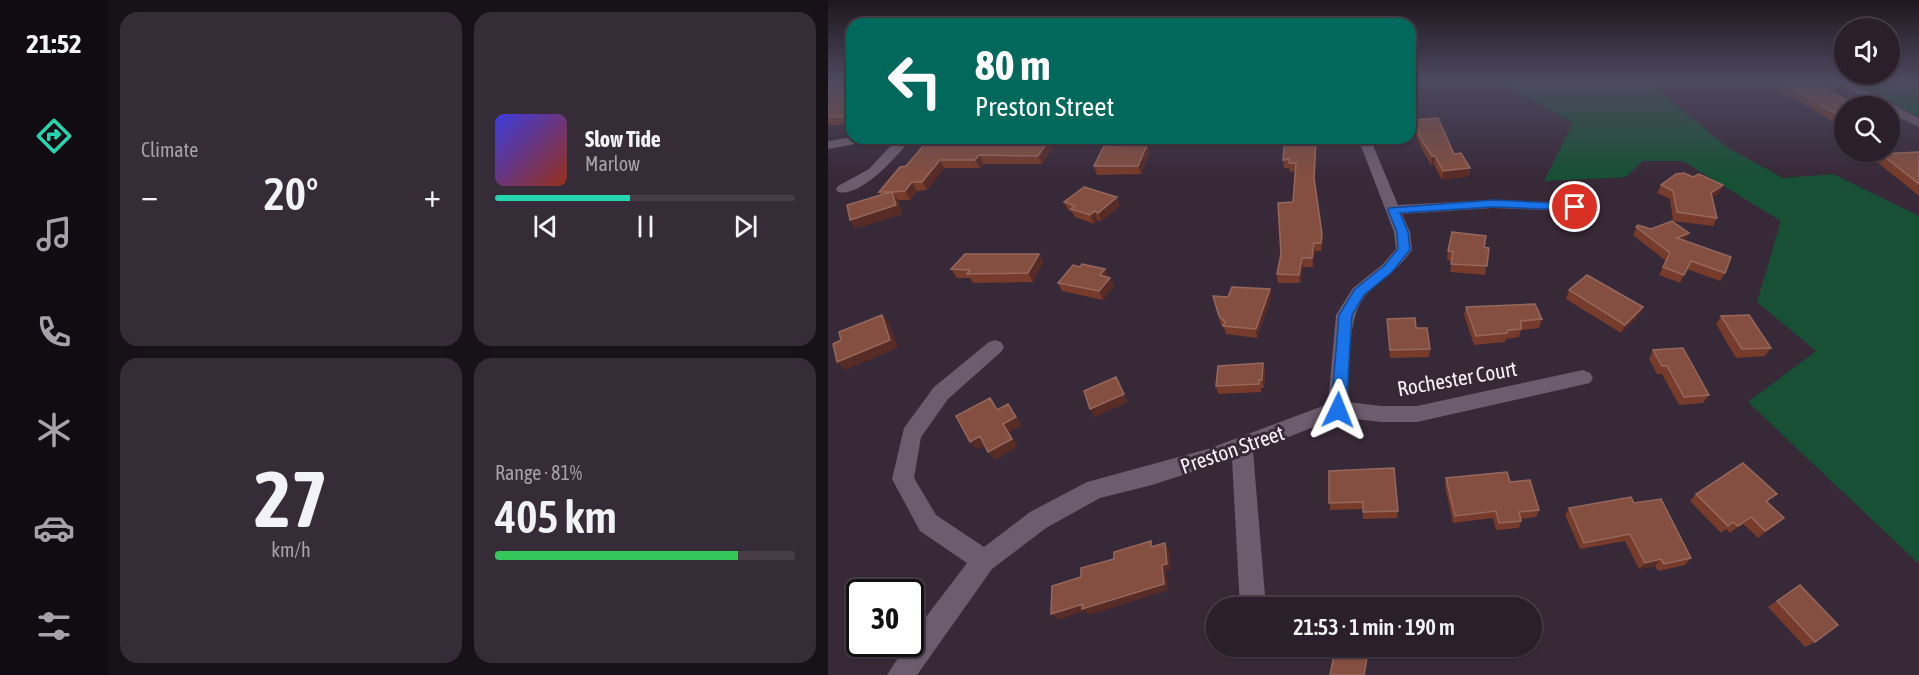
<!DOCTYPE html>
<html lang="en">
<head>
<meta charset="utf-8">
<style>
	:root { --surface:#2a1f2b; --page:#362c37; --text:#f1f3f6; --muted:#a5a2a9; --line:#463d47; --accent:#24d5af }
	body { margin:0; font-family:"Asap Condensed",sans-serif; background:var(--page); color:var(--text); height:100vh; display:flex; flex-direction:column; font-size:22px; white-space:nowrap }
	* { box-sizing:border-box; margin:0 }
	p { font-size:20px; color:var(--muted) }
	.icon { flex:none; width:33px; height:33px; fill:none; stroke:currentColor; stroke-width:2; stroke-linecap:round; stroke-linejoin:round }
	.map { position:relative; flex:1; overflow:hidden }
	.panel { display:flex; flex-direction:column; gap:12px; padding:12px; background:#171118; width:720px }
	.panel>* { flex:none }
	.banner { position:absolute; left:18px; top:18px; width:570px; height:126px; border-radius:18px; box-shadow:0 2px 4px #0004,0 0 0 2px var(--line); background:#00695c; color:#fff; overflow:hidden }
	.tools { position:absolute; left:1006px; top:18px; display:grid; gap:12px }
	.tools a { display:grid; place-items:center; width:66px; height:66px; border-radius:50%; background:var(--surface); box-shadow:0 2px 4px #0004,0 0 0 2px var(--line); font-size:30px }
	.speed { position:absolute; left:18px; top:579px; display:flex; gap:12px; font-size:30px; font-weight:700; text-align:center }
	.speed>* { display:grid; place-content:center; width:78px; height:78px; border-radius:50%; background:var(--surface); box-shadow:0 2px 4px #0004,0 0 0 2px var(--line); line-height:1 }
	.speed .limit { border:3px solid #111; border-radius:9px; background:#fff; color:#111 }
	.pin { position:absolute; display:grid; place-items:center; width:51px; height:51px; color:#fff; margin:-26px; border:3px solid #fff; border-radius:50%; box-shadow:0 2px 6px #0007 }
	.me { position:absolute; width:66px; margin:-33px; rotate:2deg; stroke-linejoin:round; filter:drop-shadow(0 0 4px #0008) }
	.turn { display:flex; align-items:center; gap:21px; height:126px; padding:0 30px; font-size:27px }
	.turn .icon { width:78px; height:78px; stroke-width:2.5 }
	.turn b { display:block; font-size:42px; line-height:51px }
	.big { font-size:45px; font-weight:600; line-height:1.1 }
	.panel .card { flex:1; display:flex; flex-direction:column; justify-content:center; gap:9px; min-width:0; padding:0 21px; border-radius:18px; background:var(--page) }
	.panel .dial { align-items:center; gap:0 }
	.dial b { font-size:78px; line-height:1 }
	.song { display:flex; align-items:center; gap:18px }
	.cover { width:72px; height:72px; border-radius:9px; background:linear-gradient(135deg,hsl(240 70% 55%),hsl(10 70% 35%)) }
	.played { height:6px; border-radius:3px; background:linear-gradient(90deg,var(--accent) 45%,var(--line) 45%) }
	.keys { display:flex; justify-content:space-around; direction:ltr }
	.heat { display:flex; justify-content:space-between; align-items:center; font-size:33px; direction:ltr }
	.charge { height:9px; border-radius:4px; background:linear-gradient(90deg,#34c759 81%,var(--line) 0) }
	.panel .tiles { flex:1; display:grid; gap:12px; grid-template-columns:repeat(2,1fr) }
	.trip { position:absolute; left:378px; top:597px; width:336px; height:60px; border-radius:30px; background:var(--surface); box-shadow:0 2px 4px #0004,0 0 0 2px var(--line); font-weight:600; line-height:60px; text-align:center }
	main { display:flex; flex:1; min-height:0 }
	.tabs { display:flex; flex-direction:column; width:108px; justify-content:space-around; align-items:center; background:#110c11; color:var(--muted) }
	.tabs .icon { width:42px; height:42px }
	.tabs .on { color:var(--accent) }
	.tabs b { font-size:27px; color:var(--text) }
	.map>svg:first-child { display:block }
	.green { fill:#175034 }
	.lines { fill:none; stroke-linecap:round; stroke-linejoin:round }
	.minor { fill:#6d5c6e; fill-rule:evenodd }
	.wall { fill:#763b2a }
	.shaded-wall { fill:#572b26 }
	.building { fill:#844e40; stroke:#96685d; stroke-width:1.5 }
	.route { fill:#1a73e8; stroke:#114b97; stroke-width:1.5 }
	.labels { text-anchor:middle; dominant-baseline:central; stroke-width:6; stroke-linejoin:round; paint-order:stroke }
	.street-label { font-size:21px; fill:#f9f0fa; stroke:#382939 }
</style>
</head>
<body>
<main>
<nav class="tabs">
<b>21:52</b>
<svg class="icon on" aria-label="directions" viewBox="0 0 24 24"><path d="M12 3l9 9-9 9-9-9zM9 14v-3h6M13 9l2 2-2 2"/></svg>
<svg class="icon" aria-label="music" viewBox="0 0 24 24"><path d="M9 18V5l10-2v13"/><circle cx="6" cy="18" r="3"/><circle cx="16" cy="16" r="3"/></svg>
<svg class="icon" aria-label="phone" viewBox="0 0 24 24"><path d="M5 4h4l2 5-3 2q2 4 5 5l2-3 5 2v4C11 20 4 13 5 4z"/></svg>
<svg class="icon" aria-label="climate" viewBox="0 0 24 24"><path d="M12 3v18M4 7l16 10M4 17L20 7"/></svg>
<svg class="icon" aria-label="car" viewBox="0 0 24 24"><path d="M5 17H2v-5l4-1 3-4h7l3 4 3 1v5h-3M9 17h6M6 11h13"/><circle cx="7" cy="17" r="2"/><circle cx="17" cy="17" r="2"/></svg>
<svg class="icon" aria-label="filters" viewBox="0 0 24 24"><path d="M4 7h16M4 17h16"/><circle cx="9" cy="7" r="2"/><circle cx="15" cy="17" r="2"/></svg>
</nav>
<section class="panel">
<div class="tiles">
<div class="card"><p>Climate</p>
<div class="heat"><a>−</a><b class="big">20°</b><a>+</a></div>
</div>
<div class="card">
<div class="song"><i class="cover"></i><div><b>Slow Tide</b><p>Marlow</p></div></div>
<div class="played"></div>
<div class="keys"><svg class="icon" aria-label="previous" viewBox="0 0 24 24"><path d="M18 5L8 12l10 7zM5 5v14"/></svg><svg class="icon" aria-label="pause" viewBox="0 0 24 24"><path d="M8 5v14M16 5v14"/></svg><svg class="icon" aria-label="next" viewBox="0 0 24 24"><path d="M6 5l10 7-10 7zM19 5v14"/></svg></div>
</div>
<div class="card dial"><b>27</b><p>km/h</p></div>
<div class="card"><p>Range · 81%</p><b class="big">405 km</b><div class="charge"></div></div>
</div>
</section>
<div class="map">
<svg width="1091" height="675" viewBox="0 0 1091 675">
	<rect width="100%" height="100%" fill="#382939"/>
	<path class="green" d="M669 80H818L900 148 955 178 1005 174 1091 216V564L920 402 988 351 929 302 953 221 855 161H814L798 177 716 181 745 123Z
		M1022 80H1091V117Z"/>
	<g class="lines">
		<path class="minor" d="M1004 80H1018L1091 118V127L1062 113V106H1051Z
			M24 137 44 138 38 142 0 149V141Z
			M70 138H83C71 155 33 198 10 192L8 189 10 186 41 169Z
			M530 138H542L570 205 665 200 747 203 754 207 747 211 665 208 574 214 582 232 584 250C569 272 552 279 537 296 518 319 522 373 520 402L553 406H589L755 370 762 373 765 378 762 383 589 422H553L511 417 425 451 438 608H412L404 459 324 485 272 498 218 528 164 569 89 675H59L79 644H82V638L139 563 92 531 64 479 76 428 106 387 161 342 167 340 173 342 176 347 173 352 120 399 93 437 86 478 108 515 156 547 202 512 259 482 380 449 500 404 508 315 525 288 554 265 568 249 566 232Z"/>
	</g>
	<path class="wall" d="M0 80H24V124L0 125Z
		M942 80H985L987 82 986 83 1017 106V128H1016L946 87 948 84Z
		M586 120 642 168 641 176 614 180 606 164 603 165 593 147 585 128Z
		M102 138H223L226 145 214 164H156L152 168H116L99 190 89 191 82 200H70L74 214 28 228 22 220 52 195 51 192 78 166Z
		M457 138 487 184 495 243 493 251H487L485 267H475L472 283H450L449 274 465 202 468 171 462 172 461 168H456L455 160Z
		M319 145 321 153 313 174 269 175 266 166Z
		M1091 152V196L1048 161 1053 154Z
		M865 177 895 185 891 193 884 198 889 218 885 226 845 221 842 199 829 193 833 185Z
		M236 202 292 206 273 221 270 220 266 224 247 217 244 212 240 210Z
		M810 225 857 241 897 273 892 281 859 269 852 283 831 275 838 261 805 235Z
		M656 247 661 248 657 275 622 272 624 261 619 260 620 251Z
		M215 262 205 282 145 283 142 278H129L123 269Z
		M281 277 282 278 286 286 275 300 234 291 230 283Z
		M442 289 443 298 429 338 398 334 396 327 393 325 385 296 400 297Z
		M741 290 815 307 811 315 793 333 738 299Z
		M638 307 714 319 711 328 693 330 691 337 678 339 677 342 646 345 636 315Z
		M893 316 943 348 937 356 908 358 888 324Z
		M559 319 588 328 602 349 601 357 562 358Z
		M825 350 881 395 875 403 851 405 834 374H829L821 359Z
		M435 363 437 372 436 388H433V392L390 394 388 386Z
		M501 471 570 511 569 518 535 519V509L502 510Z
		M618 478 682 482 711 510 708 517 693 519V521L691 528 668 530 665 518 625 523 617 486Z
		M868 494 941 501 939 503 948 525 930 538 915 524 902 533 898 529 893 533 862 501Z
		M806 503 863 558 857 565 830 571 827 566 811 569 797 541 752 549 737 515 741 508Z
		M972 585 987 642 977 647 940 607Z"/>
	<path class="shaded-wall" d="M222 138H223L226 145 214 164 210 156Z
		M488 138H489L487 186 486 178Z
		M319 145 321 153 313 174 310 166Z
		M151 155 156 164 152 168 147 160Z
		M604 156H607L606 164 603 165Z
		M112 160 116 168 99 190 94 182Z
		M642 168 641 176 614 180 615 171Z
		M84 182 89 191 82 200 77 191Z
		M895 185 891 193 879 201 883 193Z
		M64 192 70 200 74 214 28 228 22 220Z
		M289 197 292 206 273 221 270 213Z
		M267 211 270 220 266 224 262 215Z
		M861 233 857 241 849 238Z
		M494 234 495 243 493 251V243Z
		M486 243 487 251 485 267 484 258Z
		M211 254 215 262 205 282 200 273Z
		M474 258 475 267 472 283 471 275Z
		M277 269 281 277 272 275Z
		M282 278 286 286 275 300 271 291Z
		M442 289 443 298 429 338 428 329Z
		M815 307 811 315 793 333 797 325Z
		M54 315 61 323 70 348 17 370 9 362Z
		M435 363 437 372 436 388 434 380Z
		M288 377 300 402 267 417 262 409Z
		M180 404 194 425 181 432 190 447 167 460 160 452 175 424Z
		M152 436 159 444 149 450 142 442Z
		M923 517 915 524 902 533 910 526Z
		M956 518 948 525 930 538 937 531Z
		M337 543 341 550 343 570 338 571 340 590 261 615 257 611 230 620 223 614 334 565Z
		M833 559 827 566 811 569 817 563Z
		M541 646H542L537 675H536Z"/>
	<path class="building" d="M0 80H24V116L0 117Z
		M950 80H985L987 82H985L1029 106H1017V119Z
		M610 118 626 154 633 153 642 168 615 171 607 156H604L593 139 586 120Z
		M102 138H222L210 156 151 155 147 160H112L94 182H84L77 191 64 192 68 205 22 220 19 205 63 192H51L72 167 78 166Z
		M457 138H488L486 178 494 234 493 243H486L484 258H474L471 275 449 274 453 254 450 203 465 202 468 163H461V159L455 160Z
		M319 145 310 166H266L276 146Z
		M1091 152V184L1053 154Z
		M856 173 865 177 871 174 895 185 883 193 889 218 849 212 845 191 833 185 848 174Z
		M256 187 289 197 270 213 267 211 262 215 243 209 247 206 236 202Z
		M844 221 861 233 849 238 903 257 897 273 863 261 856 275 835 267 842 253 808 227 810 225 823 229Z
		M624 232 658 236 656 247 661 248 659 266 623 264 625 252 620 251Z
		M137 254H211L200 273 139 274 142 270 123 269Z
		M254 264 277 269 272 275 282 278 271 291 230 283 245 265 252 267Z
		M759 275 815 307 797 325 741 290Z
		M404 287 442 289 428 329 395 326 397 322 391 316 385 296 400 297Z
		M707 304 714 319 693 321V329L680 330 679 333 648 336 638 307Z
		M54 315 62 340 9 362 5 344 13 340 11 332Z
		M921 315 943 348 914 349 893 316Z
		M587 318 588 328H599L602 349 562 350 559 319Z
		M855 348 881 395 856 397 839 366H834L825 350Z
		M435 363 434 380H431V384L388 386 390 366Z
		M288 377 296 394 262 409 256 391Z
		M162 398 169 410 180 404 188 417 175 424 184 439 160 452 152 436 142 442 128 416Z
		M915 463 949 494 938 501 956 518 937 531 923 517 910 526 905 522 900 526 868 494Z
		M566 468 570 511 535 512V502L501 503V471Z
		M679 472 682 482 702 480 711 510 691 512 693 521 671 523 668 511 627 516 618 478Z
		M803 497 806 503 833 499 863 558 836 564 833 559 817 563 802 534 756 543 741 508Z
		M323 541V547L337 543 339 564 334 565 336 584 254 609 255 604 223 614 224 586 253 577V568L286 559V552Z
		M972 585 1010 625 987 642 949 601Z
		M508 646H541L536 675H502Z"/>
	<linearGradient id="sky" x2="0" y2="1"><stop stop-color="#1f171f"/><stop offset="0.46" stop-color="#4d495f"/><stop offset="1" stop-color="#4d495f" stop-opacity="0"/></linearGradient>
	<rect width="1091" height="175" fill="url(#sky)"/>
	<path class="route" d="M665 200 747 204 752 207 747 210 665 207 572 213 580 232 582 250 564 272 536 295 524 315 518 410 516 414 510 416 505 414 503 410 511 315 527 289 556 266 570 249 569 232 560 210 561 208Z"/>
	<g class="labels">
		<g class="street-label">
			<text transform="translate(629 378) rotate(-10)">Rochester Court</text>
			<text transform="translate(404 449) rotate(-19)">Preston Street</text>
		</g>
	</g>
</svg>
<div class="tools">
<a><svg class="icon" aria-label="sound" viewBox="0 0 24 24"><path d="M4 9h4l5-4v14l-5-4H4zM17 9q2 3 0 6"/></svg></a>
<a><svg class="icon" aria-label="search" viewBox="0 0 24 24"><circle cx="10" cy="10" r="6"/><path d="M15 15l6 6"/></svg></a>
</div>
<div class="speed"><div class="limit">30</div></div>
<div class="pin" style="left:747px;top:207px;background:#d93025"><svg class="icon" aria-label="arrive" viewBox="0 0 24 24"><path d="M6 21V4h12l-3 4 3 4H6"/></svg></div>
<svg class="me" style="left:510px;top:410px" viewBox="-20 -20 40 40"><path d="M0-17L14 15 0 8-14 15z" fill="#1a73e8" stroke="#fff" stroke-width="4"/></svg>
<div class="trip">21:53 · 1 min · 190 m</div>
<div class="banner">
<div class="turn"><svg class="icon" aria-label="left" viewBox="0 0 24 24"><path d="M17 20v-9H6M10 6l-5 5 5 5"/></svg><div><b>80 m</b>Preston Street</div></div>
</div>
</div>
</main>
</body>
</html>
